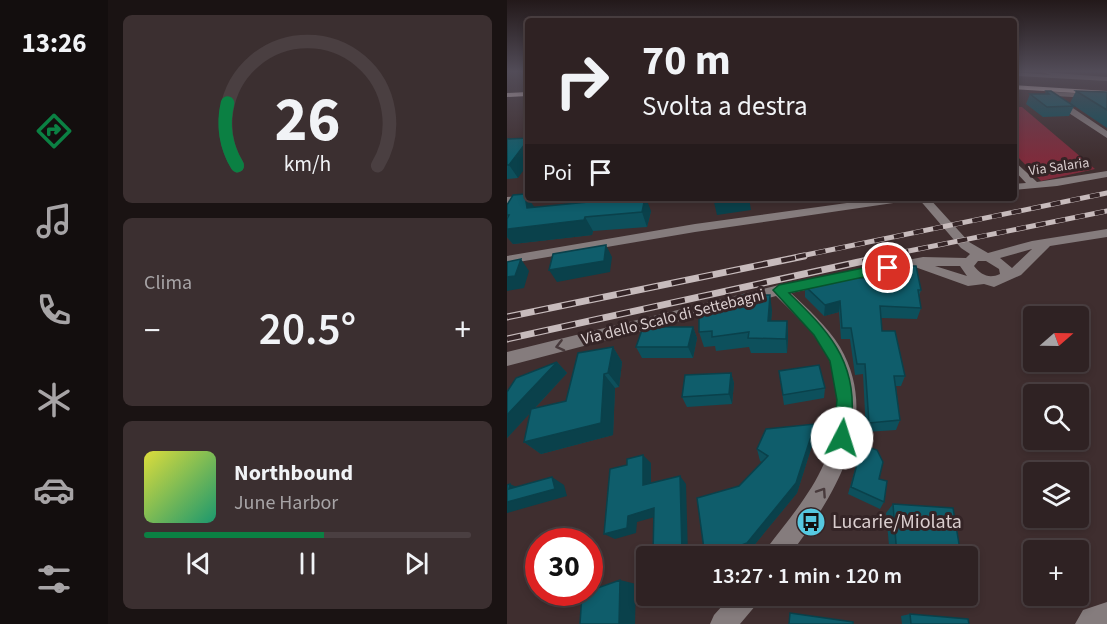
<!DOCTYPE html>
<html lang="it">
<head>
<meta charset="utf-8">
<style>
	:root { --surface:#2f2223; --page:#3b2f30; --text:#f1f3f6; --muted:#a7a4a6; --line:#4a3f41; --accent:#0b8043 }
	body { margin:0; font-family:"Source Sans 3",sans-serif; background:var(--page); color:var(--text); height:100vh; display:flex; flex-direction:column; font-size:22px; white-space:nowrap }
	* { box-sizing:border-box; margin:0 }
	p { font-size:20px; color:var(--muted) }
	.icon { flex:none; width:33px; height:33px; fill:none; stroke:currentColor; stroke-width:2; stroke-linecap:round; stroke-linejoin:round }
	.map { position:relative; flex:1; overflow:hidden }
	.drawer { display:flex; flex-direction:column; gap:15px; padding:15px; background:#1a1313; width:399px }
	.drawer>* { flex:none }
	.guide { position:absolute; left:18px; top:18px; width:492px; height:183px; border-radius:6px; box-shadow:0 3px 9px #0003,0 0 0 2px var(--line); background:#2f2223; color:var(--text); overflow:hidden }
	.needle { width:39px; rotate:70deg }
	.buttons { position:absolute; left:516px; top:306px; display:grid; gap:12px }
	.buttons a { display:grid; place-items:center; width:66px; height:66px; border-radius:6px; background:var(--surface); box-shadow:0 3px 9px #0003,0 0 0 2px var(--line); font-size:30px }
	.speed { position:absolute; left:18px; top:528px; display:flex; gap:12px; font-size:30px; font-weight:700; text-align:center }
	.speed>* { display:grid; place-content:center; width:78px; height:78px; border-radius:50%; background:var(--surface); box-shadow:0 3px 9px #0003,0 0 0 2px var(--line); line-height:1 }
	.speed .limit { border:9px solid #d22; background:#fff; color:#111 }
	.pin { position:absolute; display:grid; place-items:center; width:51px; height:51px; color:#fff; margin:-26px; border:3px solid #fff; border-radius:50%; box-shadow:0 2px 6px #0007 }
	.me { position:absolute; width:66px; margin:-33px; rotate:5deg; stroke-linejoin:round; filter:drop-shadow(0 0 4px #0008) }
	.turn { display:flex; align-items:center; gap:21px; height:126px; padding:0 18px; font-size:27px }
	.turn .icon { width:78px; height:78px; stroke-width:2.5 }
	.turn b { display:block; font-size:42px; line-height:51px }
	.then { display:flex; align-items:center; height:57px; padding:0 18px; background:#0003; gap:12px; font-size:22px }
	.big { font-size:45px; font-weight:600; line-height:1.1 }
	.drawer .widget { flex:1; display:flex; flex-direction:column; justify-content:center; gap:9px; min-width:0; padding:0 21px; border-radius:9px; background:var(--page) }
	.drawer .dial { align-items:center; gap:0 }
	.dial svg { height:156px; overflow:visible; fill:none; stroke:var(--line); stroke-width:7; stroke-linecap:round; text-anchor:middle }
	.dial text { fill:var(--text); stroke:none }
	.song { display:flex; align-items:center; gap:18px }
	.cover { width:72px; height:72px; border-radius:9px; background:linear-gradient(135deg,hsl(60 70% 55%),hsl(160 70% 35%)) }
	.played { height:6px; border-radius:3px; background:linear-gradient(90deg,var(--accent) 55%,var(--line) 55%) }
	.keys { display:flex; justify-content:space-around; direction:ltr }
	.heat { display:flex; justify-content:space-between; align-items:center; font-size:33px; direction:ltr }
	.trip { position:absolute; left:129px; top:546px; width:342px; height:60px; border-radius:6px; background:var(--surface); box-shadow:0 3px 9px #0003,0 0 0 2px var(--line); font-weight:600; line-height:60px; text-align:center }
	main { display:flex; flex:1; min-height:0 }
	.menu { display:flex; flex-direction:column; width:108px; justify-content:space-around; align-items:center; background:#130e0e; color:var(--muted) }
	.menu .icon { width:42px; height:42px }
	.menu .selected { color:var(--accent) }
	.menu b { font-size:27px; color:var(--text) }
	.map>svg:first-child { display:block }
	.green { fill:#7e2c3c }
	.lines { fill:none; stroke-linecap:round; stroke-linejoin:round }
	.minor { fill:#857c7d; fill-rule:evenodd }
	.major { fill:#d8c5c6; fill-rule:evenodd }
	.rail-far1-casing { stroke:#c7bbbc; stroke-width:5 }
	.rail-casing { stroke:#c7bbbc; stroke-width:7 }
	.rail-far1 { stroke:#342426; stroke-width:4; stroke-dasharray:10; stroke-linecap:butt }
	.rail { stroke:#342426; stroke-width:4.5; stroke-dasharray:14; stroke-linecap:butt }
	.wall { fill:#0d505c }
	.shaded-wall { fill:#0a414b }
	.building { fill:#0f5d6b; stroke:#0a414b; stroke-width:1.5 }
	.oneway { stroke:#483a3c }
	.route { fill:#0b8043; stroke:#07532c; stroke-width:1.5 }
	.labels { text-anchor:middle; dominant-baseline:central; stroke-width:6; stroke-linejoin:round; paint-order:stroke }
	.far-street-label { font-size:14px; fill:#dacecf; stroke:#342426 }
	.street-label { font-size:16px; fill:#dacecf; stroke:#342426 }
	.near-poi-label { font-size:20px; fill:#dacecf; stroke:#342426; text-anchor:start }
</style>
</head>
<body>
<main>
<nav class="menu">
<b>13:26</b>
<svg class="icon selected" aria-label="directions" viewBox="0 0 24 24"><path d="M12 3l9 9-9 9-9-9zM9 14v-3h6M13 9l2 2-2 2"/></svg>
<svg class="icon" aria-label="music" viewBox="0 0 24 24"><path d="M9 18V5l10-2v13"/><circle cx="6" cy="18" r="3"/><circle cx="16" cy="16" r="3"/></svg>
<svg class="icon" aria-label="phone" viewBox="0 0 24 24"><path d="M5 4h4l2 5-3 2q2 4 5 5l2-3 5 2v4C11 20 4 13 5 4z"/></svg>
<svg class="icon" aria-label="climate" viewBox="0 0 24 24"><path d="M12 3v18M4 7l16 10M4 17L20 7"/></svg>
<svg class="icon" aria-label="car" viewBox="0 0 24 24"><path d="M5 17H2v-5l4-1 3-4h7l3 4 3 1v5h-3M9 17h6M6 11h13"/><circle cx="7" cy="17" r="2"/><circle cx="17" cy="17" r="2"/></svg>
<svg class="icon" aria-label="filters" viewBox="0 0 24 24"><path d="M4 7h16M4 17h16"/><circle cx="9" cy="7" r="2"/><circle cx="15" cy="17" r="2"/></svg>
</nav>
<section class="drawer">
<div class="widget dial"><svg viewBox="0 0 100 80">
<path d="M14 69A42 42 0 1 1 86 69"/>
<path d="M14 69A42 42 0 0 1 9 37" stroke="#0b8043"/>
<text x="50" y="56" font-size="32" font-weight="700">26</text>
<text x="50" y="72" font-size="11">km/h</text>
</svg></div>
<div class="widget"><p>Clima</p>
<div class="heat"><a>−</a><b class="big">20.5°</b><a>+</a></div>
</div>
<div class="widget">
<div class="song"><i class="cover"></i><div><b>Northbound</b><p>June Harbor</p></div></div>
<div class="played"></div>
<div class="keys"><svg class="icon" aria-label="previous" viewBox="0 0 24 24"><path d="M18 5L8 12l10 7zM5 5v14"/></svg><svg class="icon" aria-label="pause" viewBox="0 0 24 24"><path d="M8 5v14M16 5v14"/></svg><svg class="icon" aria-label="next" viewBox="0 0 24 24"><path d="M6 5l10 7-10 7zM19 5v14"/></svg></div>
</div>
</section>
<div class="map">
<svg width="600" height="624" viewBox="0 0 600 624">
	<rect width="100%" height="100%" fill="#3f2e2f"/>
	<path class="green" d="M507 107H515L588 169 534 181 507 153Z"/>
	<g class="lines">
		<path class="minor" d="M507 72 544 75 535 72 600 77V81L511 76Z
			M549 92 600 95V99L548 96 600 131V138L542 100 541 93Z
			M507 161 530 182 600 171V177L550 186 507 190V184L519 183 507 170Z
			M21 195V198H28L23 201 0 203V197Z
			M376 198H405L400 201 188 232 0 264V256L188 224Z
			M411 198H422L462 242 481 253 525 241 600 229V237L543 246 514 275 487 287 477 284 461 286 408 267 284 293C301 309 320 326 333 347 376 421 326 498 282 556H256L260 548C295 502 327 468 330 408 331 390 328 371 320 355 308 332 287 314 269 296L0 366V352L272 285 416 257 459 258 463 254 454 248ZM525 249 505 268 493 258ZM471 261H479L492 269 493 274C482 279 474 275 467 266ZM428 266H453L460 276Z
			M224 596H252L249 605 233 624H203L207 615Z
			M600 602V624H568L576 610Z"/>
		<path class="major" d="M507 85 600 91V95L507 89Z
			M21 92V96L0 97V93Z"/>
		<g class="rail-far1-casing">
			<path id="rail-far1" d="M289 257 600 193
				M372 257 600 211"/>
		</g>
		<g class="rail-casing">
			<path id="rail" d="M0 317 297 256
				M0 339 379 256"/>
		</g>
		<use href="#rail-far1" class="rail-far1"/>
		<use href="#rail" class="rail"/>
	</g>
	<path class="wall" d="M507 72H513L510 78H507Z
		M558 72H600V73Z
		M539 91 567 106 562 116 536 117 519 104 523 94H538Z
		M569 91 600 92V128L563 103Z
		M0 139 11 178 0 179Z
		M18 194 27 207 144 211 140 227 86 231 85 235 6 244 0 237V205Z
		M391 266 414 290 412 296 414 308 410 319 374 318 375 331 398 376 394 386H389L393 420 389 430 359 432 356 374 348 375 343 339H334L332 312 317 316 298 297V286L358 278 359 274 383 275V273H386L387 269H390Z
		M265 310 264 321H280L281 336 280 353H244L242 347 209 351 208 346 197 347 192 332Z
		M186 327 190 338 186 358H135L129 347Z
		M106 347 115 362 112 387 108 388 106 435 34 454 17 442 23 413 0 438V392L9 378 50 362 60 373 28 408 59 401 71 353Z
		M272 371 318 388 317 398 277 405Z
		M224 373 227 383 225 404 180 407 175 397Z
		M308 436 290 493 244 549 226 556H198L232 486 255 462 253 461 250 449Z
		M355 445 372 479 377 502 373 509 341 494Z
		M386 504 454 556H383L379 513Z
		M403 614 462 624H395L394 616Z"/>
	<path class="shaded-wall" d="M21 140V164L11 178 2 165Z
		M18 194 21 198 28 208H20Z
		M138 198H139L144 211 140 227 135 212Z
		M206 198H242L244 210 210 215Z
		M78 217 86 231 85 235 6 244 0 237V229Z
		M99 245 105 257 103 272 50 282 42 270Z
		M14 259 22 271 17 288 0 291V277Z
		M263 295 265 310 263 335 261 321Z
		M333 301 332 312 317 316 318 305Z
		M280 321 281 336 280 353 279 339Z
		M186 327 190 338 186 358 181 347Z
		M106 347 115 362 112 387 101 373Z
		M50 362 60 373 0 438V415Z
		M224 373 227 383 225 404 222 394Z
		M97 374 108 388 106 435 34 454 17 442Z
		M308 424V436L290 493 244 549 226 556H205Z
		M136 455 144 463V492L136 485Z
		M173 476 179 484 181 556H158Z
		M45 477 57 485 60 496 0 513V502Z
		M3 484 18 491 2 489Z
		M147 508 155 515 130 522 129 533 108 539 97 534 121 516Z
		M113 580 129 584 128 624H112Z"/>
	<path class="building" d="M539 91H544L567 106 540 107 523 94H542Z
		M569 91 600 92V110Z
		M21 138V140L2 165H0V139Z
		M18 194 20 208 123 198H138L135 212 78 217 77 220 0 229V219L2 215H0V205L6 195Z
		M99 245 97 261 42 270 46 254Z
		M14 259 8 276 0 277V262Z
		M391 266H409L414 290H411L414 308 373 306 375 331H388L398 376H387L393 420 362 423 358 364H350L344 328H335L333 301 318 305 298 286 331 277 359 278V274L384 275 383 273H388L387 269H391Z
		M236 295H263L261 321H280L279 339 241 338 242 332 205 337V331L192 332V311L234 306Z
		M136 327H186L181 347H129Z
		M106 347 101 373 97 374 94 423 17 442 24 409 59 401 71 353Z
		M50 362 0 415V392L9 378Z
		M312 365 318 388 276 395 272 371Z
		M224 373 222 394 175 397 178 375Z
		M308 424 289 483 240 543 205 556H198L190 498 232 486 261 456 250 449 259 429Z
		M355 445 370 450 376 462 372 479 380 481 377 502 344 487Z
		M136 455V485L173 476 175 552 158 556H146L147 508 121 516 120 528 97 534 103 469 120 465V459Z
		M45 477 48 489 0 502V485L3 484 2 489Z
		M386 504 446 508 454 556H390Z
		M113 580 112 624H73L75 593 82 592V591Z
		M283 613 346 622V624H282Z
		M403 614 461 619 462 624H404Z"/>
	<defs><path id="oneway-chevron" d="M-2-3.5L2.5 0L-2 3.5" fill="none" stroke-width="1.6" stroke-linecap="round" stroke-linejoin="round" transform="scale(1.5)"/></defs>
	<g class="oneway">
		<use href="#oneway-chevron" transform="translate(53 346) rotate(166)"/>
		<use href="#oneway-chevron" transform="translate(315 492) rotate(-56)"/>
	</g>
	<linearGradient id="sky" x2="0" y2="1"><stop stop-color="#23191a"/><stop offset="0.45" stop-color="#524c58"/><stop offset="1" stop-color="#524c58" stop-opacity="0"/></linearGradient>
	<rect width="600" height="159" fill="url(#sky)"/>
	<path class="route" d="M381 263 385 265V271L282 293C320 330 349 359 345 416 345 426 345 435 341 444L335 446 329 444 326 438 330 400 323 361 307 335 266 290 272 285Z"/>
	<defs>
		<g id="bus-disc" transform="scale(1.5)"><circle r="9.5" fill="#56c9e1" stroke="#342426"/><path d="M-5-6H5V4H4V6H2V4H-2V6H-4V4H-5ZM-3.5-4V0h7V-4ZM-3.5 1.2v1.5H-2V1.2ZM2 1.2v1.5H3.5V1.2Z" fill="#111"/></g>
	</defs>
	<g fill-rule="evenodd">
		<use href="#bus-disc" x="304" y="522"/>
	</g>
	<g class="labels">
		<g class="far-street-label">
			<text transform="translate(552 167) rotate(-8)">Via Salaria</text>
		</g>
		<g class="street-label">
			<text transform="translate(166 317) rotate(-14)">Via dello Scalo di Settebagni</text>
		</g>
		<g class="near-poi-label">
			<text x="325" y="522">Lucarie/Miolata</text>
		</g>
	</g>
</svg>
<div class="buttons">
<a><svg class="needle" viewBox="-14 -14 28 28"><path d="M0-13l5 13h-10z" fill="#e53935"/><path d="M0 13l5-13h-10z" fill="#a7a4a6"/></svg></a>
<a><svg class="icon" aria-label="search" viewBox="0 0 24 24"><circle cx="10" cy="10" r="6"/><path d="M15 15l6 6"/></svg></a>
<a><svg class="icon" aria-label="layers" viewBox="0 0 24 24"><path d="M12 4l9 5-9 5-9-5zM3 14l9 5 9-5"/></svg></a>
<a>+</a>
</div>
<div class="speed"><div class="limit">30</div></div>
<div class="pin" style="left:381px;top:268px;background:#d93025"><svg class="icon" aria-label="arrive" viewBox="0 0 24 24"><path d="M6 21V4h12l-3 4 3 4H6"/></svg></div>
<svg class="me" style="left:335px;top:438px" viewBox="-20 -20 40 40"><circle r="19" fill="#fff"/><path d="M0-13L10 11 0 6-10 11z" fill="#0b8043"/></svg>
<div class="trip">13:27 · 1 min · 120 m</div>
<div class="guide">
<div class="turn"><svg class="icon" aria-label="right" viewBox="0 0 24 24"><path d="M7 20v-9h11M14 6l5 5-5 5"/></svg><div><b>70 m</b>Svolta a destra</div></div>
<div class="then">Poi<svg class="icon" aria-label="arrive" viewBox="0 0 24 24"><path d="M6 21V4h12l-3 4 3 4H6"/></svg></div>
</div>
</div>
</main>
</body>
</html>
